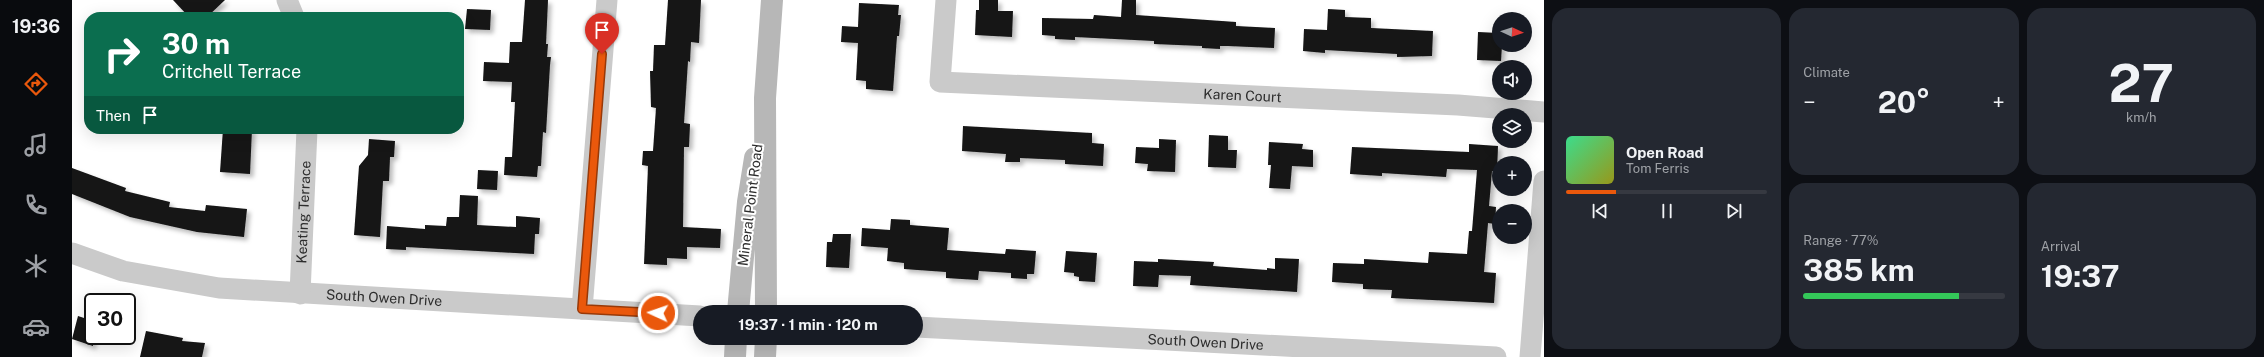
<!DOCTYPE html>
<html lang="en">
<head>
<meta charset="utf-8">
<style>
	:root { --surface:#171b24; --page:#242831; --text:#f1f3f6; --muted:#9ea1a6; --line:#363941; --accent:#ea580c }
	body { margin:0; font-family:"Public Sans",sans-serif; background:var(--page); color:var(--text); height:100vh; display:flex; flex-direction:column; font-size:15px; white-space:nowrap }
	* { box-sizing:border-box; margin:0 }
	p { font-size:13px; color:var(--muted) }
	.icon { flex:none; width:22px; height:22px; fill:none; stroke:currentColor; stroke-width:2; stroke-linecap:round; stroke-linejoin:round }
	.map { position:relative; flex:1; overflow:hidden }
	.drawer { display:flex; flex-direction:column; gap:8px; padding:8px; background:#0d0f14; width:720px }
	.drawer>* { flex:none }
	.top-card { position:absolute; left:12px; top:12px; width:380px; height:122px; border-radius:16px; box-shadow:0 4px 16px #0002; background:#0b6e4f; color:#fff; overflow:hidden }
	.needle { width:26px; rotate:93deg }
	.fabs { position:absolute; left:1420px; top:12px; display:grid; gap:8px }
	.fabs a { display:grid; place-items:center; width:40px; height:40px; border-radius:50%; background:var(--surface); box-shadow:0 4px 16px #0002; font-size:20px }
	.speed { position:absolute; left:12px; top:293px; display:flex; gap:8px; font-size:20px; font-weight:700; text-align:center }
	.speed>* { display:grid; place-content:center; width:52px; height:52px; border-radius:50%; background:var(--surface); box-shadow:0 4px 16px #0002; line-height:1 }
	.speed .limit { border:2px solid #111; border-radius:6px; background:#fff; color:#111 }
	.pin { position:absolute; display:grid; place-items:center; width:34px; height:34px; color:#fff; margin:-41px -17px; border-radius:50% 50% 50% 0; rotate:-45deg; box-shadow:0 0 4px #0007 }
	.pin .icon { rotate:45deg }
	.me { position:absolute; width:44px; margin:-22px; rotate:273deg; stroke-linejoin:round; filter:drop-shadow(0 0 3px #0008) }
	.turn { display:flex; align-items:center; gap:14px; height:84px; padding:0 12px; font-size:18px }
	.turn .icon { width:52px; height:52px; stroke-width:2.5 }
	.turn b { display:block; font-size:28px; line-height:34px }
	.then { display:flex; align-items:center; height:38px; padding:0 12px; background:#0003; gap:8px; font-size:15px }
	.big { font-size:30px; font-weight:700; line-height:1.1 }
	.drawer .card { flex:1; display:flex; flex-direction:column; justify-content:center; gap:6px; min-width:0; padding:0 14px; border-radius:16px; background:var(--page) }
	.drawer .dial { align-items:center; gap:0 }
	.dial b { font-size:52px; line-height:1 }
	.song { display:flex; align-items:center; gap:12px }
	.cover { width:48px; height:48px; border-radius:6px; background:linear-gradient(135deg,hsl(150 70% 55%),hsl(60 70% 35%)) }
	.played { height:4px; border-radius:2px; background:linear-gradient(90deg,var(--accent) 25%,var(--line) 25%) }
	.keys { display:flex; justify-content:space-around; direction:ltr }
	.heat { display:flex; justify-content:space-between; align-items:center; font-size:22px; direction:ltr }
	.charge { height:6px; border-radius:3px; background:linear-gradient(90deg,#34c759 77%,var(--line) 0) }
	.drawer .tiles { flex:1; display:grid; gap:8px; grid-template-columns:repeat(3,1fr) }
	.card:first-child { grid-row:span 2 }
	.trip { position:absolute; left:621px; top:305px; width:230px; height:40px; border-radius:20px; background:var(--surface); box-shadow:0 4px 16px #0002; font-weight:700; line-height:40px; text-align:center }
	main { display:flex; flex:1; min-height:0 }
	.dock { display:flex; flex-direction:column; width:72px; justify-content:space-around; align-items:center; background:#090b0e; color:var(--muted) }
	.dock .icon { width:28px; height:28px }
	.dock .active { color:var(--accent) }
	.dock b { font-size:18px; color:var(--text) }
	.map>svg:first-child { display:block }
	.building { fill:#141414; filter:url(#shadow) }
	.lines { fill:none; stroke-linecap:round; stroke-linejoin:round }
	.street { stroke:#cacaca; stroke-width:21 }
	.secondary { stroke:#b7b7b7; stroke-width:22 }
	.route-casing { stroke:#983908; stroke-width:10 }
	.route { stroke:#ea580c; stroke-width:7 }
	.labels { text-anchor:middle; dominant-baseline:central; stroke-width:4; stroke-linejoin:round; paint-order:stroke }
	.street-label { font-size:14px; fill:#2d2d2d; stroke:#fff }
</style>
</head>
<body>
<main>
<nav class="dock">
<b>19:36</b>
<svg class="icon active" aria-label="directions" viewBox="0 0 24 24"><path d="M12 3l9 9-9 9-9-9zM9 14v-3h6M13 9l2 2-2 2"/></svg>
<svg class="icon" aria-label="music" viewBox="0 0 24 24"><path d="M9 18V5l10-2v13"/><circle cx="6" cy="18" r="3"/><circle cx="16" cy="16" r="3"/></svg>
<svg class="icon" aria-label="phone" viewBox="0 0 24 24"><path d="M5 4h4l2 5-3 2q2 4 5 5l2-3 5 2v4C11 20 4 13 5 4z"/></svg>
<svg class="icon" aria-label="climate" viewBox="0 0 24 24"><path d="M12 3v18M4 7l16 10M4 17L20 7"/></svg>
<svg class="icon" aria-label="car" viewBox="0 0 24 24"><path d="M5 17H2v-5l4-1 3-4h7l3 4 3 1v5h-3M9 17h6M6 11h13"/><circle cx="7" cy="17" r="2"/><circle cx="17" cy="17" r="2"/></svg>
</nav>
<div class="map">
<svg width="1472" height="357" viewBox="0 0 1472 357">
	<defs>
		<filter id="shadow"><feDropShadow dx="3.5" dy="3.5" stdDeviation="2" flood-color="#0004"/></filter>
	</defs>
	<rect width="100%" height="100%" fill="#fff"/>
	<path class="building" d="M101 0H153L135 17H117Z
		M453 0H476L474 44H476L475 57H479L478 65 474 133 471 132 469 166H466L465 177 432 175 433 157H440L443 102H439L440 82 411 81 412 62 437 63 438 42H450Z
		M596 0H629L627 43 619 42 618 62 616 61 612 123 618 124 617 147H612L611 227 649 229 648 248 615 247V259L595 258V265L572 264 576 166 570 165 571 151H581L584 108 579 107 578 71H581L582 45H593Z
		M907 0H926V11H941L940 37 903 35 904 10H907Z
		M1050 0H1064V15L1164 22V26L1203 28 1202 48 1156 46H1148V49L1130 48V46L1082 44V41L1003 37V40L983 39V36L970 35V18L1021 19 1022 15 1049 17Z
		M787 3 827 5 826 15H829L827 36H825L821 91 794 89V81L784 80 786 43 769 42 770 26 786 27Z
		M395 9 419 10 418 30 393 29Z
		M1256 9 1273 10V17L1299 18V28L1361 31 1360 56 1325 57V54L1253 50V53L1231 51 1232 29 1255 30Z
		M1406 32 1427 33V45H1430L1429 61 1405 60Z
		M891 126 1020 133V143L1032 144 1031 166 993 164V160L948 158V162H933L934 154 890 151Z
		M151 129H180L178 174 148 172Z
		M1137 135 1156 136V150H1165L1164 168 1136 167Z
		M297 139 323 141 322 157H318L317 181H311L308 237 282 235 287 166 296 155Z
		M1087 139 1104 140 1103 172 1075 171 1076 164 1063 163 1064 147 1087 148Z
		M1197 142 1231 144 1230 149 1241 150V167L1220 166 1218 189 1197 188 1199 165H1196Z
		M1397 144 1426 146 1425 172 1420 171 1417 206 1424 207 1423 224 1416 223 1412 272 1424 273 1422 303 1319 298 1320 290 1291 289V284L1260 282 1261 263 1292 264V259L1356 263 1357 252 1395 254 1397 231H1400L1405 170 1375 169 1374 177 1310 173V176L1278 174 1280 147 1397 152Z
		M0 168 54 188 53 191 98 202 97 207 133 211 134 205 175 209 172 237 125 232 58 217 0 194Z
		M406 170 426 171 425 190 405 189Z
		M388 195 406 196 405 225 444 227V216L468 218 467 234H463L462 254 334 247V250L314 249 315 226 353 229V225L374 226 375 217H387Z
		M819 219 838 220V225L877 228 875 250 933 254 934 249 964 251 962 274H955V279L939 278V273L907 271 906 280 874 278V272L832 269V263L815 261 816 248 789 246 790 228 818 230Z
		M761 234H779L777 268 754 267 755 242H760Z
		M994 251 1025 253 1023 282 1007 281V277L1002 276V273L992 272Z
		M1203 258 1227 259 1225 292 1118 285 1119 276 1087 275 1086 287 1061 286 1062 261 1086 262V259L1142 262 1141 266 1195 270V268L1203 269Z
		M6 316 21 321V346L0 339Z
		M74 331 111 338 110 341 133 343 130 357H68Z"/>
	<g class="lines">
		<g class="street">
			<path d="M215 0 222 17"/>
			<path id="s1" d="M874 0 868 82 1386 105 1472 112"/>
			<path id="s2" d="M0 253 51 271 147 288 628 316"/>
			<path id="s3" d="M228 294 235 129"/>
			<path d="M510 309 535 0"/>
			<path id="s4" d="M844 327 1424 357"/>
			<path d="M1458 357 1472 181"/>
		</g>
		<path class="secondary" d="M666 312 676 202 683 158
			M694 312 693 98 700 0
			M663 357 664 338
			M693 357 694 338"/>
	</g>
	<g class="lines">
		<g class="route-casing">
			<path id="route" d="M530 54 510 309 586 313"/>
		</g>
		<use href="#route" class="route"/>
	</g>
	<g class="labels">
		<g class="street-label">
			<text stroke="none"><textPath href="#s1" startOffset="385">Karen Court</textPath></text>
			<text transform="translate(678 205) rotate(-83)">Mineral Point Road</text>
			<text stroke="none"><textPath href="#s3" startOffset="82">Keating Terrace</textPath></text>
			<text stroke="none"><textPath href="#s2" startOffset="317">South Owen Drive</textPath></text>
			<text stroke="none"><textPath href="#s4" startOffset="290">South Owen Drive</textPath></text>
		</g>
	</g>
</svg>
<div class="fabs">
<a><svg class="needle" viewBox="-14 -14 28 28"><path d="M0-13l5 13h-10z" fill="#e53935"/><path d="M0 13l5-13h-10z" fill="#9ea1a6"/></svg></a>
<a><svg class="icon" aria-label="sound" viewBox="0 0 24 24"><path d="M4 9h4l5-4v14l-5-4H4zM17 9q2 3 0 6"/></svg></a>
<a><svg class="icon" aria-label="layers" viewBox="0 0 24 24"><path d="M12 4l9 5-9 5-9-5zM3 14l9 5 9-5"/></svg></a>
<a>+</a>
<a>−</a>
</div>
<div class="speed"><div class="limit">30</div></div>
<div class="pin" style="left:530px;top:54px;background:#d93025"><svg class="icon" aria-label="arrive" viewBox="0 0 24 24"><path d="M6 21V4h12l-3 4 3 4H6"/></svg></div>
<svg class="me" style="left:586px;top:313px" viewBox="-20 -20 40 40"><circle r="17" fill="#ea580c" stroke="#fff" stroke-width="3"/><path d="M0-11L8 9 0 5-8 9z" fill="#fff"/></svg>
<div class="trip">19:37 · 1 min · 120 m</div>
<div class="top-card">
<div class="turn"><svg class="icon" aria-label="right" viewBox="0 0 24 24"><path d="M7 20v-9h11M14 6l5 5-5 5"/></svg><div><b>30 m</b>Critchell Terrace</div></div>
<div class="then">Then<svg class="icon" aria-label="arrive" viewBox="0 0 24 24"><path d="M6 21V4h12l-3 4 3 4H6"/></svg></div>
</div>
</div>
<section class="drawer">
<div class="tiles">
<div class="card">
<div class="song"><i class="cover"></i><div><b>Open Road</b><p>Tom Ferris</p></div></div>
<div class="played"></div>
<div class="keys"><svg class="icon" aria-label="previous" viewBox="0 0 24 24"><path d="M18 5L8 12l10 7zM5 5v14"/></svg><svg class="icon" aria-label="pause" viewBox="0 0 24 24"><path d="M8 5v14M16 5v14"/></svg><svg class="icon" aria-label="next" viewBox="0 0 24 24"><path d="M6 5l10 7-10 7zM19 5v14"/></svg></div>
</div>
<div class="card"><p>Climate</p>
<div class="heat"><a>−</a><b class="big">20°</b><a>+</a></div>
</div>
<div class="card dial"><b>27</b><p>km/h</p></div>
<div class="card"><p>Range · 77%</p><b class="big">385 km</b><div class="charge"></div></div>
<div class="card"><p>Arrival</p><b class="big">19:37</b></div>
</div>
</section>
</main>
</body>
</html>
